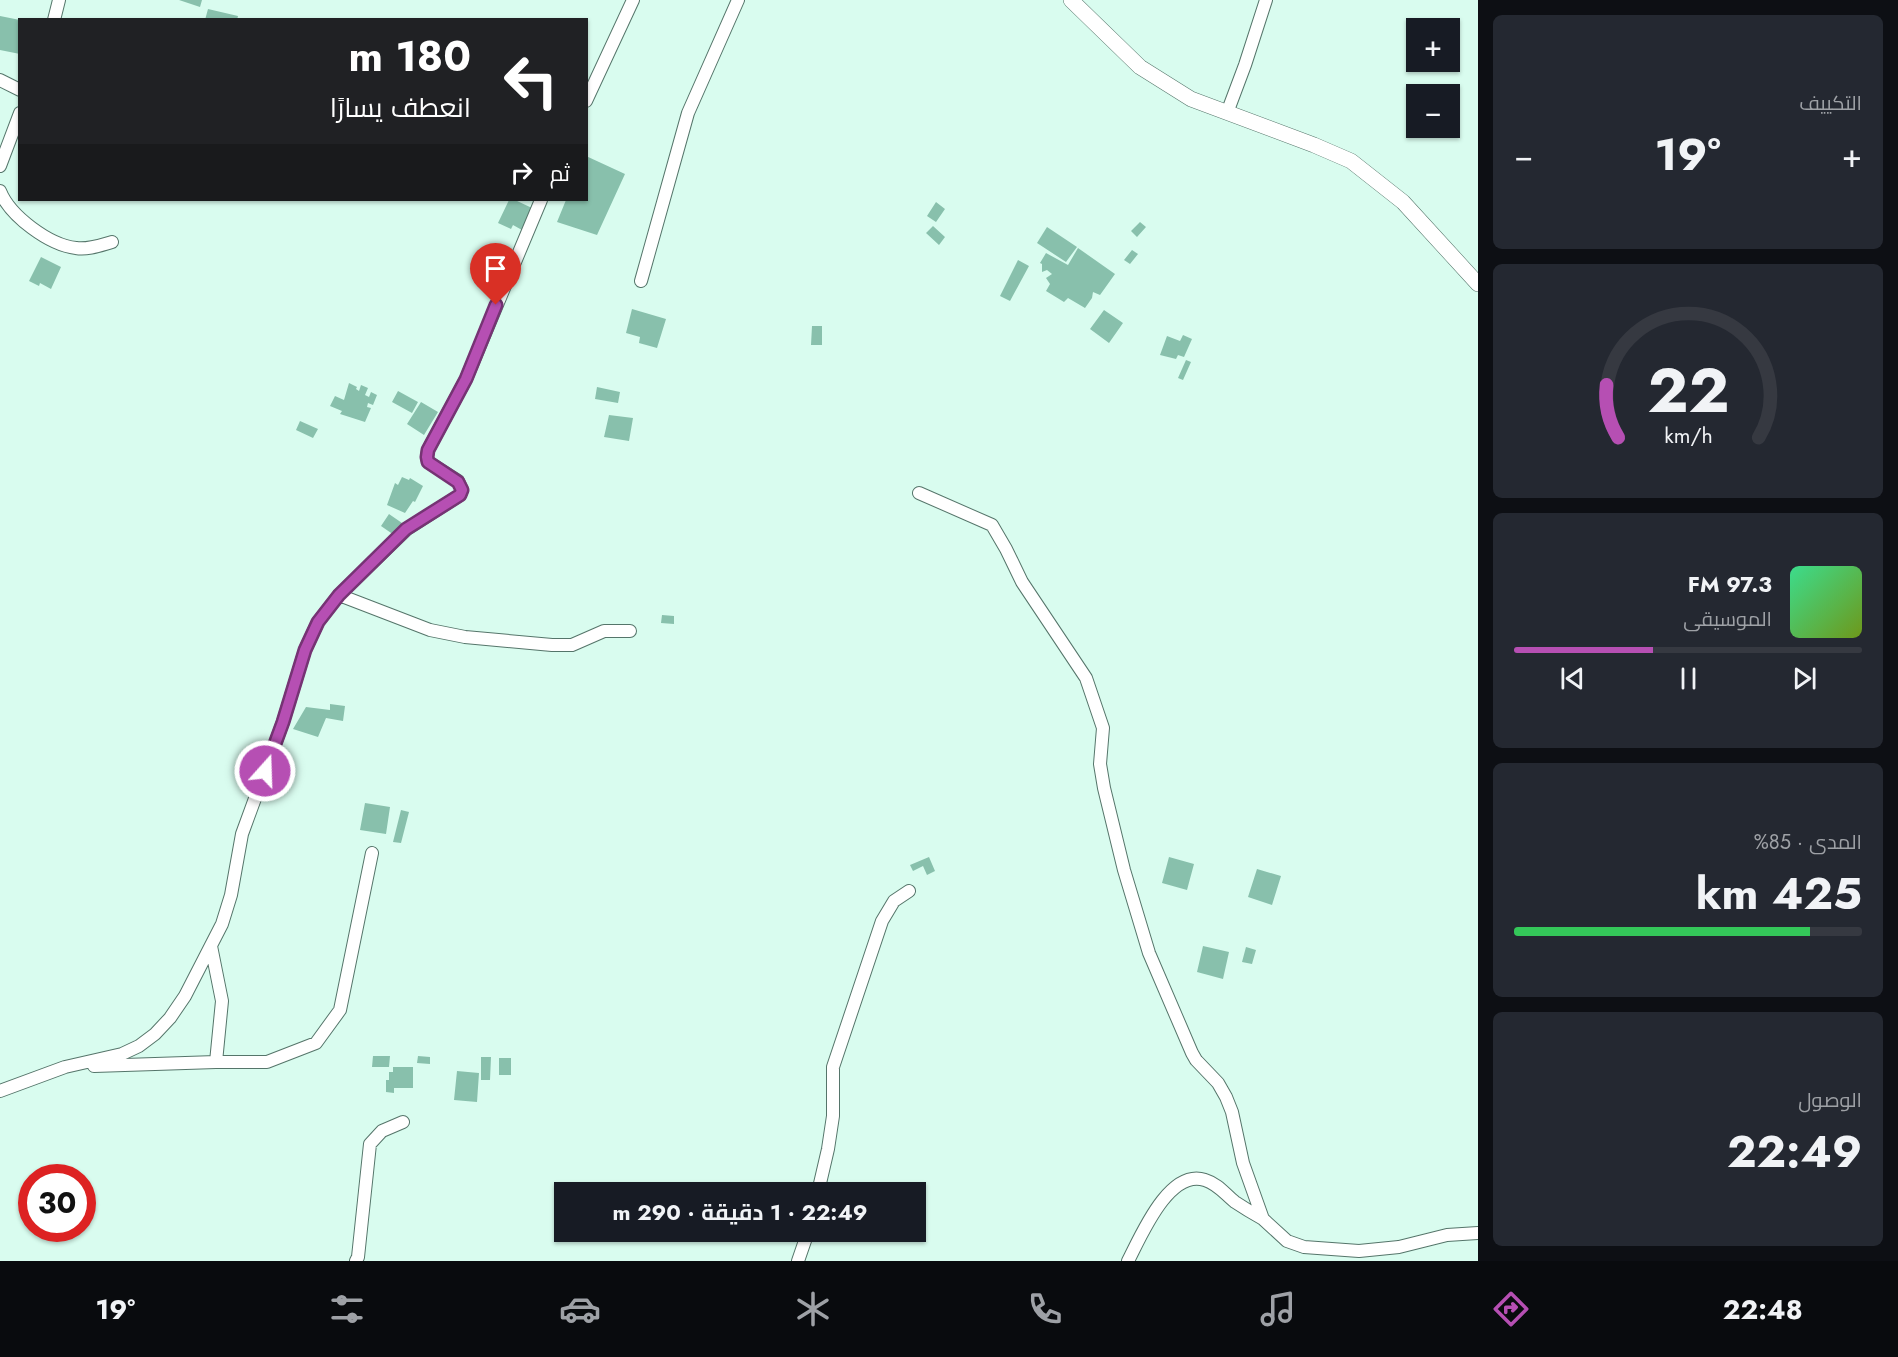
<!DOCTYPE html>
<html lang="ar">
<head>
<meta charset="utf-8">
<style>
	:root { --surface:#171b24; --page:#242831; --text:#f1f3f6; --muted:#9ea1a6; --line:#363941; --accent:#b64fb3 }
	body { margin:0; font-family:Jost,Cairo,sans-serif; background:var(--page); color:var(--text); direction:rtl; height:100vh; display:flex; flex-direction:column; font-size:22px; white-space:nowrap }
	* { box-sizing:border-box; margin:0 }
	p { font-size:20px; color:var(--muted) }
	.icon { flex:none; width:33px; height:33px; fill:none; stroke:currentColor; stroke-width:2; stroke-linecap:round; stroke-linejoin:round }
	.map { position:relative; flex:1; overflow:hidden; direction:ltr }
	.drawer { display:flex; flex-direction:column; gap:15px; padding:15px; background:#0d0f14; width:420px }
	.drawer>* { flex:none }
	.banner { position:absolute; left:18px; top:18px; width:570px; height:183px; border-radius:0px; box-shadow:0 2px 4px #0004; direction:rtl; background:#202124; color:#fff; overflow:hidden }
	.buttons { position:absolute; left:1406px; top:18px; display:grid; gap:12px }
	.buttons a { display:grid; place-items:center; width:54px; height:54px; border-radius:0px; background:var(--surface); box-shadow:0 2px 4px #0004; font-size:30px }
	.speed { position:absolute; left:18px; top:1164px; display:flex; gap:12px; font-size:30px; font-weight:700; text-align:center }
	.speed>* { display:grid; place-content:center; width:78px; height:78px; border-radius:50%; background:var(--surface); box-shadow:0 2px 4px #0004; line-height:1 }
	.speed .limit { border:9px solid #d22; background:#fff; color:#111 }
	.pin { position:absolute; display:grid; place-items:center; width:51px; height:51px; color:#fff; margin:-62px -26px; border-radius:50% 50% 50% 0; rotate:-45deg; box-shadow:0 0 6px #0007 }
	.pin .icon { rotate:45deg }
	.me { position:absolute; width:66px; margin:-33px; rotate:20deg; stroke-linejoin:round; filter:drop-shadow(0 0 4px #0008) }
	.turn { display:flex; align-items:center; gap:21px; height:126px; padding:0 18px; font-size:27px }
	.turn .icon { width:78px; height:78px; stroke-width:2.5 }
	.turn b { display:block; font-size:42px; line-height:51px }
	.then { display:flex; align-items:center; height:57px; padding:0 18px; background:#0003; gap:12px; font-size:22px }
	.big { font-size:45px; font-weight:700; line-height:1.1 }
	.drawer .card { flex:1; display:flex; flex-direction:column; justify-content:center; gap:9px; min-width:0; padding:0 21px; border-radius:9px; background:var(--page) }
	.drawer .dial { align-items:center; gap:0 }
	.dial svg { height:156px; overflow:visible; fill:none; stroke:var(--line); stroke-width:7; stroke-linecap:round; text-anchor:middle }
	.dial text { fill:var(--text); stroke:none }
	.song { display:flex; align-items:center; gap:18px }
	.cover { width:72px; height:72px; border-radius:9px; background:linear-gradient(135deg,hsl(150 70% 55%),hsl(80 70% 35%)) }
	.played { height:6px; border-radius:3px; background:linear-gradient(90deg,var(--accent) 40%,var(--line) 40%) }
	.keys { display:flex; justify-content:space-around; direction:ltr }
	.heat { display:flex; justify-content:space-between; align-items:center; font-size:33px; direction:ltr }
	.charge { height:9px; border-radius:4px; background:linear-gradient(90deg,#34c759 85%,var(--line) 0) }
	.trip { position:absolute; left:554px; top:1182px; width:372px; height:60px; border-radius:0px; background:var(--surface); box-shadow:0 2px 4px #0004; font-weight:700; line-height:60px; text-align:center; direction:rtl }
	.menu { display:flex; height:96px; justify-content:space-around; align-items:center; background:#090b0e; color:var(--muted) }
	.menu .icon { width:42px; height:42px }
	.menu .current { color:var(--accent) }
	.menu b { font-size:27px; color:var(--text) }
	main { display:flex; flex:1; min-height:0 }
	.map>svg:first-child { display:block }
	.building { fill:#88c0ac }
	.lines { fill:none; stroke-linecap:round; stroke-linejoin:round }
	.minor-casing { stroke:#55756a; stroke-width:14 }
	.tertiary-casing { stroke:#55756a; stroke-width:16 }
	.minor { stroke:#fff; stroke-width:12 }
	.tertiary { stroke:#fff; stroke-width:15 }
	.route-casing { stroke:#763374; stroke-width:15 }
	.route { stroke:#b64fb3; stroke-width:10 }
</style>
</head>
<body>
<main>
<section class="drawer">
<div class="card"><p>التكييف</p>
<div class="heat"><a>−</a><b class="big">19°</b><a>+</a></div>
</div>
<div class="card dial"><svg viewBox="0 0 100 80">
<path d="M14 69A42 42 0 1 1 86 69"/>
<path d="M14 69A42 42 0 0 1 8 42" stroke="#b64fb3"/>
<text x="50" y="56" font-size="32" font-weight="700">22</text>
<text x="50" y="72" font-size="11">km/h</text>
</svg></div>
<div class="card">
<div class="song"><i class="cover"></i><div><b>97.3 FM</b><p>الموسيقى</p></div></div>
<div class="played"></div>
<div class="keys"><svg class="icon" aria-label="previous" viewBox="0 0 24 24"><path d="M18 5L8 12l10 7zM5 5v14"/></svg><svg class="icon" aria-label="pause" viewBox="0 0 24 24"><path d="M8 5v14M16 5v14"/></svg><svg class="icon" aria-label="next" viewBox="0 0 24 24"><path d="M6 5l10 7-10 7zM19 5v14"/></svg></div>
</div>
<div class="card"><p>المدى · 85%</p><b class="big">425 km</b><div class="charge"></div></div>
<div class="card"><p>الوصول</p><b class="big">22:49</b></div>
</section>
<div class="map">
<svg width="1478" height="1261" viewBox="0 0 1478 1261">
	<rect width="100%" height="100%" fill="#d9fcef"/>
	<path class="building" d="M179 0H202L200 7Z
		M208 9 238 16 237 20H205Z
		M0 16 20 20V54L0 50Z
		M586 156 625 174 597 235 557 222 566 200H586Z
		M509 200H515L532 208 522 230 513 225 511 229 498 223Z
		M936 202 945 209 936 222 927 216Z
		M1140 222 1146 227 1137 237 1131 231Z
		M933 226 945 237 939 245 926 233Z
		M1047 227 1077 247 1066 262 1037 243Z
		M1078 248 1115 274 1100 295 1093 292 1092 298 1085 308 1068 298 1064 302 1046 291 1050 284 1046 278 1052 274 1047 270 1042 272V264L1040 263 1046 253 1068 265Z
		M1132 250 1138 254 1130 264 1124 260Z
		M41 257 61 267 51 289 40 283 39 286 29 281Z
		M1018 260 1029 266 1010 301 1000 296Z
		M632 309 666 319 657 348 639 343 640 337 626 333Z
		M1104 310 1123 323 1109 343 1090 329Z
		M812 326H822V345H811Z
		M1183 335 1192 339 1184 357 1178 355 1176 359 1160 355 1167 336 1180 341Z
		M1186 360 1191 362 1183 380 1178 378Z
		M349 383 357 387 356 389 359 391 361 385 368 388 365 395 369 397 371 392 377 395 373 405 368 403 367 407 371 408 365 422 340 414 342 411 330 406 335 396 344 400Z
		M597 387 620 392 618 403 595 399Z
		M398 391 418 402 412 413 392 402Z
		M421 402 438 412 424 435 407 424Z
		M609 415 633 418 629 441 604 437Z
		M300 421 318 429 313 438 296 430Z
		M402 477 409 480 410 478 423 486 415 502 413 501 405 513 387 505 395 483 398 485Z
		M389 514 402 523 394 535 381 526Z
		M662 615 674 616V624L661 623Z
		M330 704 345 706 343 721 326 718 318 737 293 729 306 707 330 710Z
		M365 803 390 807 386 834 360 830Z
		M401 810 409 812 401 843 393 842Z
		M929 857 935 871 927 875 923 866 913 871 910 865Z
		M1169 857 1194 864 1187 890 1162 883Z
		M1257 869 1281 876 1272 905 1248 897Z
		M1203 946 1229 952 1223 979 1197 972Z
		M1246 947 1256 950 1252 964 1242 962Z
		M373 1056H390L389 1067H372Z
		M418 1056 430 1057V1064L417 1063Z
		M481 1057H491L490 1080H481Z
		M499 1058H511V1075H499Z
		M393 1067H413V1088H394V1093L386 1092V1080H389V1072H393Z
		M457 1071 479 1073 477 1102 454 1100Z"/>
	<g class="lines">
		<g class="minor-casing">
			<path id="minor" d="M54 20 59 0
				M0 80 20 90
				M586 101 633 0
				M1227 113 1245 65 1266 0
				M0 166 20 113
				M0 191C10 216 49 245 76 248 88 250 101 245 112 242
				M641 281 688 113 738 0
				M919 493 992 525 1006 549 1022 582 1086 678 1103 728 1100 764 1104 788 1124 870 1149 953 1192 1053 1196 1060 1218 1083 1226 1097 1232 1112 1243 1163 1263 1219 1287 1241 1304 1247 1359 1251 1399 1247 1447 1235 1478 1233
				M339 595 430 630 465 637 552 645H572L604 631H630
				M211 946 222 1001 216 1062H267L316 1043 340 1010 372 853
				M94 1066 216 1062
				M0 1091 65 1067 122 1054 139 1046 155 1034 170 1018 185 996 222 924 231 895 242 834 283 722 305 650 318 622 339 595 407 529 460 495 462 490 458 481 428 462 427 457 428 450 466 379 541 200
				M818 1192 828 1149 833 1116V1067L882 921 894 901 909 891
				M356 1261 358 1257 370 1144 382 1131 403 1122
				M798 1261 808 1232
				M1128 1261C1141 1236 1169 1168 1205 1180 1218 1184 1225 1194 1235 1202 1244 1208 1254 1214 1263 1219"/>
		</g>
		<g class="tertiary-casing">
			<path id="tertiary" d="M1071 0 1140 67 1191 99 1314 145 1351 161 1403 202 1478 284"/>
		</g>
		<use href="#minor" class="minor"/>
		<use href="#tertiary" class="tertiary"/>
	</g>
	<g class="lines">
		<g class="route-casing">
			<path id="route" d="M265 771 283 722 305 650 318 622 339 595 406 529 460 495 462 490 458 482 428 462 427 457 428 450 466 379 496 305"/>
		</g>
		<use href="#route" class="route"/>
	</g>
</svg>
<div class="buttons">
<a>+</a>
<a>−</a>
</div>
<div class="speed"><div class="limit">30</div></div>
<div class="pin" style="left:496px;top:305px;background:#d93025"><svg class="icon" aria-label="arrive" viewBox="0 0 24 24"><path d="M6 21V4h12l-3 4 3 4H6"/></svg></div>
<svg class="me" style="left:265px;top:771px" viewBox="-20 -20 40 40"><circle r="17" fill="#b64fb3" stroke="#fff" stroke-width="3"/><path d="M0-11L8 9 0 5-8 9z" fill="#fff"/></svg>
<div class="trip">22:49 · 1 دقيقة · 290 m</div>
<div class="banner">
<div class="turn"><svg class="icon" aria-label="left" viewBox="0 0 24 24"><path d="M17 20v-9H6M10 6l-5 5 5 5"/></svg><div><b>180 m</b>انعطف يسارًا</div></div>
<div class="then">ثم<svg class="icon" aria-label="right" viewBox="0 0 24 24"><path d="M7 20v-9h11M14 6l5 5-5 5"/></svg></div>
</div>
</div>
</main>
<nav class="menu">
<b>22:48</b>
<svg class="icon current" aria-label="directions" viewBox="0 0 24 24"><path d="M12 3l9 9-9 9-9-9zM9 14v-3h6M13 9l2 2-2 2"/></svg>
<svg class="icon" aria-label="music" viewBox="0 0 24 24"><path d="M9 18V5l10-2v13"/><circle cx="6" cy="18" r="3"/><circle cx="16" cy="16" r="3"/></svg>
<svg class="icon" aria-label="phone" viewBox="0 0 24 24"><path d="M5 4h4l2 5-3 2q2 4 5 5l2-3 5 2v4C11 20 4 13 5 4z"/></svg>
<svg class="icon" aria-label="climate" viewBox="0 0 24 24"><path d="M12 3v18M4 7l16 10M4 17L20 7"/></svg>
<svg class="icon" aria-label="car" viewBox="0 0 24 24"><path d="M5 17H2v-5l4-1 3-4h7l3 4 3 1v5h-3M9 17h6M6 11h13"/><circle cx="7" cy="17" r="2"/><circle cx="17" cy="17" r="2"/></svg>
<svg class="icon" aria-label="filters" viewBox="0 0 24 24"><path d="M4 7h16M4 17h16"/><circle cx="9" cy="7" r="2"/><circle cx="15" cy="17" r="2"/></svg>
<b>19°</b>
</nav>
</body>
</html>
